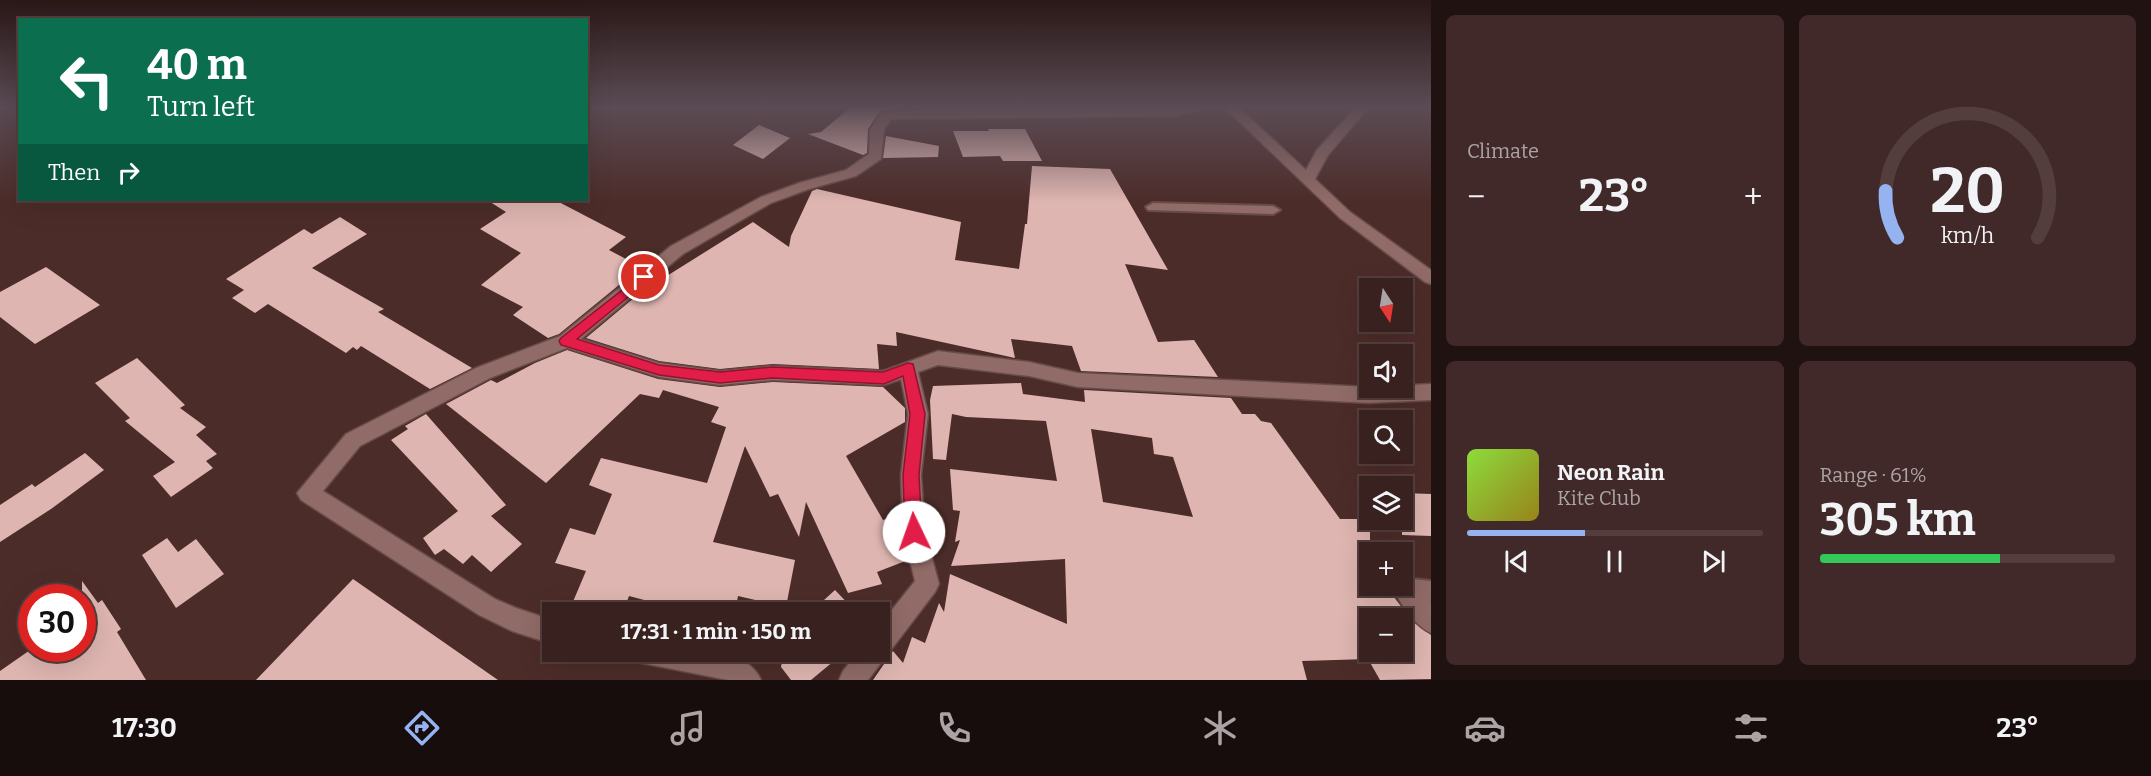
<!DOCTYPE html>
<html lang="en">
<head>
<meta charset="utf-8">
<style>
	:root { --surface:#39211f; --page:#402928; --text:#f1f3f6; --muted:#aba3a4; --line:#533e3d; --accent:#95b2f1 }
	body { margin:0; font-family:Bitter,serif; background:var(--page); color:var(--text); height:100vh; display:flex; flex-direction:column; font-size:22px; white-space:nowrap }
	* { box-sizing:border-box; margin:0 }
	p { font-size:20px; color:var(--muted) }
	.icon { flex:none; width:33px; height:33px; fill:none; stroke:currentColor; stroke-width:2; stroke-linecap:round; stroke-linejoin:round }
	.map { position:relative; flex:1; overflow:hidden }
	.drawer { display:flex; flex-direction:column; gap:15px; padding:15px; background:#1f1211; width:720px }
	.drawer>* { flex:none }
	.top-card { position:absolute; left:18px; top:18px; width:570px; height:183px; border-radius:0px; box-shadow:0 6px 24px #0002,0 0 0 2px var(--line); background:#0b6e4f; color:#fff; overflow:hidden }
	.needle { width:39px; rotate:168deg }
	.controls { position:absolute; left:1359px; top:278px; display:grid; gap:12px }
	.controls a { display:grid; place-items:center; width:54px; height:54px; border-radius:0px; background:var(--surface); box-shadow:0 6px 24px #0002,0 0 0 2px var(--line); font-size:30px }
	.speed { position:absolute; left:18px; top:584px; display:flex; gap:12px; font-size:30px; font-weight:700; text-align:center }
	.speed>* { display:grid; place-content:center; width:78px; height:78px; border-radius:50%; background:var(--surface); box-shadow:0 6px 24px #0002,0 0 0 2px var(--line); line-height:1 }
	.speed .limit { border:9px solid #d22; background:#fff; color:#111 }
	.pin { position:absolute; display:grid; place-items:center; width:51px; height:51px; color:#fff; margin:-26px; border:3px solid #fff; border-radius:50%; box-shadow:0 2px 6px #0007 }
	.me { position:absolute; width:66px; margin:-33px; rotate:357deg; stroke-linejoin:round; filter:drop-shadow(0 0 4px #0008) }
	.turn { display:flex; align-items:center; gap:21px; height:126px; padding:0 30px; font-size:27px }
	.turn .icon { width:78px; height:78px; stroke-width:2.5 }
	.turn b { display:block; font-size:42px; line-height:51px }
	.then { display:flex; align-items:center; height:57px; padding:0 30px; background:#0003; gap:12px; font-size:22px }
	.big { font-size:45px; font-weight:700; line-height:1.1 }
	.drawer .tile { flex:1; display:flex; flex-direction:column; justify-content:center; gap:9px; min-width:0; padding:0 21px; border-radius:9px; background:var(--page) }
	.drawer .dial { align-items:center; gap:0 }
	.dial svg { height:156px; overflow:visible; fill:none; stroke:var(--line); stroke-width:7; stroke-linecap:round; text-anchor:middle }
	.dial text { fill:var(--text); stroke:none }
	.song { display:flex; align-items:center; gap:18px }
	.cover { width:72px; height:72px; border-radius:9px; background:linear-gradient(135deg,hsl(90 70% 55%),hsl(50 70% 35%)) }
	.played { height:6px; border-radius:3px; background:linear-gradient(90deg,var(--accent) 40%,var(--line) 40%) }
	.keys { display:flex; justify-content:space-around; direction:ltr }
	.heat { display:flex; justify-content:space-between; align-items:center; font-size:33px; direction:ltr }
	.charge { height:9px; border-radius:4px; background:linear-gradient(90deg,#34c759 61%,var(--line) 0) }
	.drawer .tiles { flex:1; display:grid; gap:15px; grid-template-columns:repeat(2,1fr) }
	.trip { position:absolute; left:542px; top:602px; width:348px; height:60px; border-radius:0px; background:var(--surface); box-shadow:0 6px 24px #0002,0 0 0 2px var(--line); font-weight:700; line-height:60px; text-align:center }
	.menu { display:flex; height:96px; justify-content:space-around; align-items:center; background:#170d0c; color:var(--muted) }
	.menu .icon { width:42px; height:42px }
	.menu .on { color:var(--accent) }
	.menu b { font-size:27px; color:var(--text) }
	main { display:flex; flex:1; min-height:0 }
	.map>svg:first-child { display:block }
	.building { fill:#deb5b0; fill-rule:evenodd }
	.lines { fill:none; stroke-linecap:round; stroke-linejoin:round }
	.lane-casing { stroke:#664b49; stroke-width:4 }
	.street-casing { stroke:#664b49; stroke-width:3 }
	.secondary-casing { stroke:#664b49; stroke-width:3 }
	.lane { fill:#906b67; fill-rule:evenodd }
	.street { fill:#906b67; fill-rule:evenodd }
	.secondary { fill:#906b67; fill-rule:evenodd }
	.route { fill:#e11d48; stroke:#92132f; stroke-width:1.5 }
</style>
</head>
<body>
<main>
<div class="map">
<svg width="1431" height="680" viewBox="0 0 1431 680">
	<rect width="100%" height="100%" fill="#4c2c29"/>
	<path class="building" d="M851 107H902L899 109 880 111 868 129 867 153 863 155 808 134 821 132Z
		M759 125 790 138 763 159 733 145Z
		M988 129H1025L1042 161H1003L1000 156 963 157 953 131H989Z
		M886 136 939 146 938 157 883 158Z
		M1032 166 1110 169 1168 270 1125 264 1158 342 1194 340 1218 377 1081 371 1072 346 1011 339 1015 358 896 332 897 346 877 344 879 369 773 364 720 369 659 361 586 338 659 277 662 279 753 222 789 247 791 236 812 191 817 189 961 222 955 260 1019 269 1025 224H1027Z
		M487 200H555L626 237 609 250 641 267 559 334 548 338 513 315 523 307 481 285 521 253 480 229 506 212Z
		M340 217 367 234 312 268 384 309 378 312 472 368 430 389 361 346 357 350 353 347 346 353 268 304 255 313 232 298 244 290 226 279 304 229 312 234Z
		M46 267 100 305 35 344 0 317V292Z
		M567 350 658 379 720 387 773 382 883 387 905 408V422L846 456 883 520 886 519 905 549 908 560 877 572 882 584 848 593 806 502 799 537 778 494 770 497 745 446 713 542 795 560 786 607 738 596 735 612 688 604 686 611 629 596 623 612H599L572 604 586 571 555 563 570 528 595 535 612 494 589 485 601 458 707 483 726 427 711 422 719 407 663 390 659 398 640 394 546 483 446 404 491 380 497 383 535 363Z
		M137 358 185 405 180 408 206 427 196 435 217 454 206 461 213 468 171 497 153 476 175 462 125 421 130 418 95 383Z
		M1021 383 1023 394 1085 402 1084 390 1231 398 1242 414H1255L1261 421 1271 423 1340 519H1370V585H1385L1412 621 1431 635V679L1380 680 1368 659 1302 661 1307 680H873L893 651 903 663 912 637 925 643 939 603 944 612 950 574 1067 624 1065 559 951 566 960 540 955 542 960 511 953 510 950 469 1057 481 1046 421 966 417 952 414 946 460 933 459 930 400 933 386ZM1091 429 1152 438 1154 454 1173 457 1193 517 1103 502ZM1370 618H1402V651H1370Z
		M426 414 506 505 491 516 522 544 491 572 472 555 463 564 444 549 435 555 423 538 458 511 391 440 408 429 405 426Z
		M85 453 104 470 51 509 0 542V505L32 484 35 487Z
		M1402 493 1431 494V536L1402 535Z
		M167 538 178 552 196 539 224 574 176 608 142 555Z
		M353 579 498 680H256Z
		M82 581 98 603 102 600 121 629 117 632 146 680H0V671L33 648H82Z
		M835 590 856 612H809L824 600Z
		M784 651H846L811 680H791L781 667Z"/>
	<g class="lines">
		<g class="lane-casing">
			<path id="lane" d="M1153 203 1273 206 1280 210 1273 214 1148 210 1146 207Z
				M1405 578 1431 581V601L1397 595 1394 588 1396 585H1402V579Z"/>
		</g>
		<g class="street-casing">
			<path id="street" d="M1202 107 1200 110 1177 116 891 119 884 130 881 159 856 176 809 189 771 203 683 254 581 339 659 363 720 371 773 366 883 371 938 351 1029 362 1078 373 1369 387 1431 384V400L1369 403 1078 387 1029 376 938 365 918 372 928 414 921 475 925 532 939 584 935 592 868 680H839L843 671 859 651H879V626L915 581 903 532 901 475 908 414 901 379 884 385 773 380 720 385 659 377 567 348 490 378 360 446 323 491 495 599 516 608 552 620V644L512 631 479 615 301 500 297 493 346 434 476 368 560 336 671 246 761 197 799 183 846 170 869 154 870 130 882 112Z
				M1405 577 1413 580 1431 602V633C1415 626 1400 603 1393 588L1395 585H1402V578Z
				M630 651C665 651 744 640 761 680H728L642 663 633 660Z"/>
		</g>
		<g class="secondary-casing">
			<path id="secondary" d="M1224 107H1238L1306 170 1317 150 1356 107H1369L1328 155 1315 179 1350 212 1431 270V284L1425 282 1340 218Z"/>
		</g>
		<use href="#lane" class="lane"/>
		<use href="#street" class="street"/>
		<use href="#secondary" class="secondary"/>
	</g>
	<linearGradient id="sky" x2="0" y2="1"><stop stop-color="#2a1817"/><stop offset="0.53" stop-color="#5b4b54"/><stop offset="1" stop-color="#5b4b54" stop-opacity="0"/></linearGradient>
	<rect width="1431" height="202" fill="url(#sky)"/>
	<path class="route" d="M644 273 651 277 649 280 577 339 659 365 720 372 773 367 883 372 908 363 913 364 925 414 919 475 922 532 920 537 914 539 908 537 905 532 903 475 910 414 903 376 884 384 773 378 720 383 659 375 561 345 559 341 561 338Z"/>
</svg>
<div class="controls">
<a><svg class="needle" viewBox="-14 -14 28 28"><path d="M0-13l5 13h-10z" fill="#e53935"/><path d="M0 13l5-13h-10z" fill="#aba3a4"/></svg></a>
<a><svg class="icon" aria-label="sound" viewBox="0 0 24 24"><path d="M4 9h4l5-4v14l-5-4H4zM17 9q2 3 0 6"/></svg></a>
<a><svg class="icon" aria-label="search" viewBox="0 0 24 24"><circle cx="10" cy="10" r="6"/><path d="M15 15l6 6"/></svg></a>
<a><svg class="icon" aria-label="layers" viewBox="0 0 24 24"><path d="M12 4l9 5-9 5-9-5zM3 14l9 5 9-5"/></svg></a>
<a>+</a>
<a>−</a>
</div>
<div class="speed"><div class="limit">30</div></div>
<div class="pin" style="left:644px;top:277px;background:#d93025"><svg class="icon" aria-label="arrive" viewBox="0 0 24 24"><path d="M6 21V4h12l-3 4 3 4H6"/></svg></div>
<svg class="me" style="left:914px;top:532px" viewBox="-20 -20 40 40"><circle r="19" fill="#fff"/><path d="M0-13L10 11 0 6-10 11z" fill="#e11d48"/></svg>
<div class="trip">17:31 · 1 min · 150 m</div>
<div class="top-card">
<div class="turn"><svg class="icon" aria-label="left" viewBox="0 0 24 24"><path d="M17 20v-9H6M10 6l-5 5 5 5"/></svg><div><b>40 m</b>Turn left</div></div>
<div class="then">Then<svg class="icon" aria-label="right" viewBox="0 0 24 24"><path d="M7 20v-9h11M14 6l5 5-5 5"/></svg></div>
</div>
</div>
<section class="drawer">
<div class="tiles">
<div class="tile"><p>Climate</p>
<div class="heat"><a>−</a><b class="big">23°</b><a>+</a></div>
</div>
<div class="tile dial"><svg viewBox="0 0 100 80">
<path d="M14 69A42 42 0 1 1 86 69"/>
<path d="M14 69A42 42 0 0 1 8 45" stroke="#95b2f1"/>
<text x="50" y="56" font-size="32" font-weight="700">20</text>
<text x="50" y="72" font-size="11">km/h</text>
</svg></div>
<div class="tile">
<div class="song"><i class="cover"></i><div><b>Neon Rain</b><p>Kite Club</p></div></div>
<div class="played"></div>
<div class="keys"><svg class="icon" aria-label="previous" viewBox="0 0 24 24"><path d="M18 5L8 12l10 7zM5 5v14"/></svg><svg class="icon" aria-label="pause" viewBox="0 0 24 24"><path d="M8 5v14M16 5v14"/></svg><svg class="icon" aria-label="next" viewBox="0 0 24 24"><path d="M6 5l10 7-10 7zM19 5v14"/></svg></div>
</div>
<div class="tile"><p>Range · 61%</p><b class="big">305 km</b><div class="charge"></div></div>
</div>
</section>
</main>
<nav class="menu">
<b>17:30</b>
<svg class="icon on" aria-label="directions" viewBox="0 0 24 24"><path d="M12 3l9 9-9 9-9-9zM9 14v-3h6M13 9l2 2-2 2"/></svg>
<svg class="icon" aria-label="music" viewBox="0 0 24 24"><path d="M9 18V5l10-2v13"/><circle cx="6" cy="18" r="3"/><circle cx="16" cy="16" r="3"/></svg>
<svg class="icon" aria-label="phone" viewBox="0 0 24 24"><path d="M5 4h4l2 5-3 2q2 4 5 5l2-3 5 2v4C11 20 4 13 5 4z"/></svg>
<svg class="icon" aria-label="climate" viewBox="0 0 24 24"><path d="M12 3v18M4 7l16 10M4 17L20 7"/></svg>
<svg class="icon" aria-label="car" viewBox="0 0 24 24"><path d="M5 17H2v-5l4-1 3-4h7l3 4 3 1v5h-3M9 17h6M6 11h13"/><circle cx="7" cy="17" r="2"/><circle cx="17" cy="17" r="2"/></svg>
<svg class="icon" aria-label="filters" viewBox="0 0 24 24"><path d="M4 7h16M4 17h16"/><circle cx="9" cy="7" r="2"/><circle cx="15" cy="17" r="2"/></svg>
<b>23°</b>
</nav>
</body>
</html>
